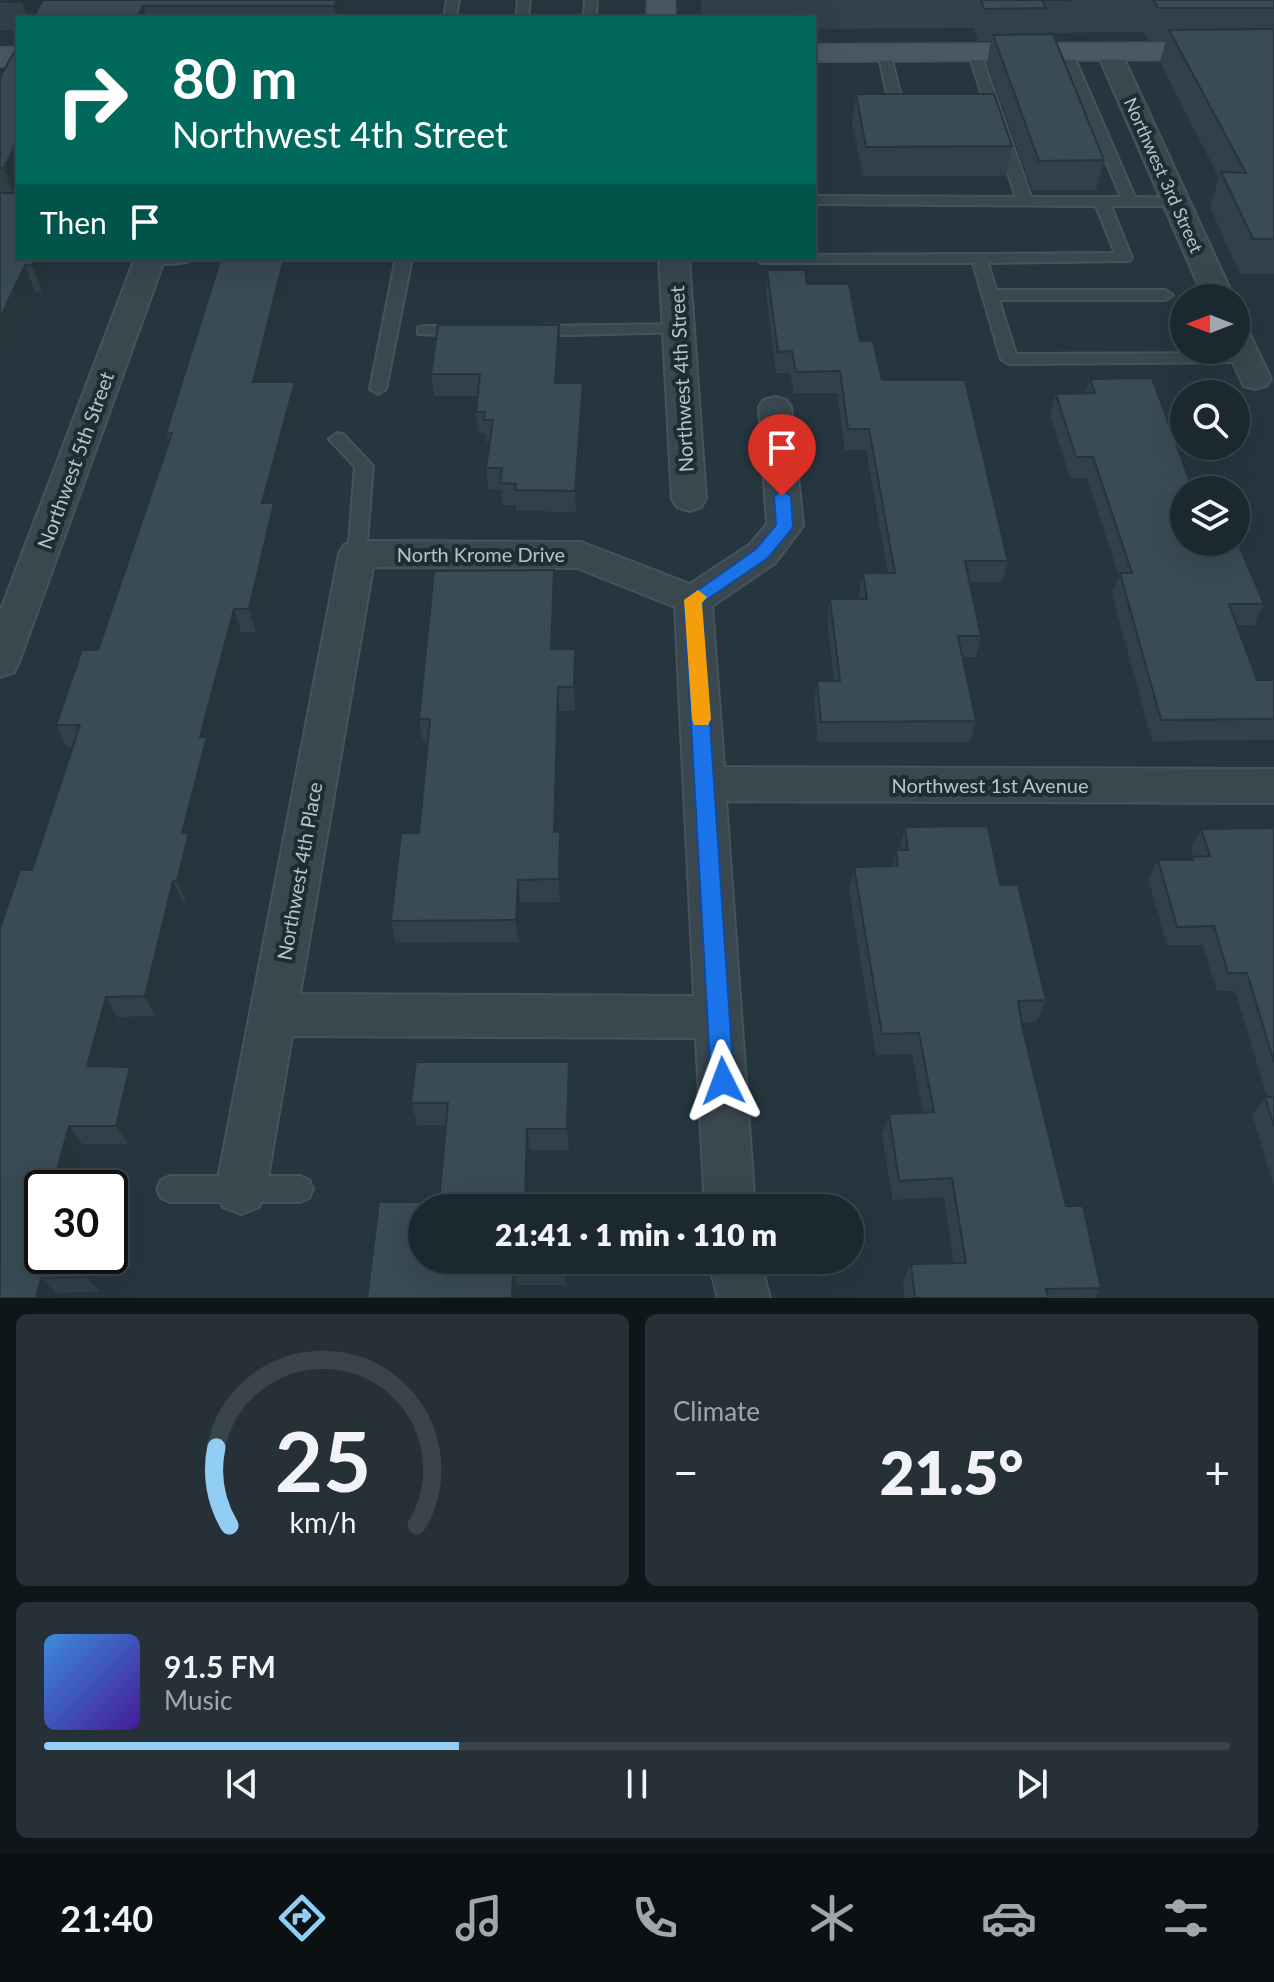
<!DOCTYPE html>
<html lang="en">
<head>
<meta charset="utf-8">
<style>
	:root { --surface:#1c282f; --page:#253037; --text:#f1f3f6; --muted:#a0a6aa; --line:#3a444b; --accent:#92cdf3 }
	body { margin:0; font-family:Lato,sans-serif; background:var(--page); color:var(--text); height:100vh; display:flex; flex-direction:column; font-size:30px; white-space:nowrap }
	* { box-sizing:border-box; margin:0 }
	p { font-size:26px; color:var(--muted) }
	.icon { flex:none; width:44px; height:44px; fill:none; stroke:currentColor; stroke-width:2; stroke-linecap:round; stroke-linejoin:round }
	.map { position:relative; height:1298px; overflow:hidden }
	.panel { display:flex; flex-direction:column; gap:16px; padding:16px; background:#0f161a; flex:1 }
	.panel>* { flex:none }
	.top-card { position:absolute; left:16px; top:16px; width:800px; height:244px; border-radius:0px; box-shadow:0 8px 32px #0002,0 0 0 2px var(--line); background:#00695c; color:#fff; overflow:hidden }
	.needle { width:52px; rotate:270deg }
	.controls { position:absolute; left:1170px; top:284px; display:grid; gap:16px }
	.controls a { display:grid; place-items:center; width:80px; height:80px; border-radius:50%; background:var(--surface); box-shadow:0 8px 32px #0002,0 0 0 2px var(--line); font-size:40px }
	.speed { position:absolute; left:24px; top:1170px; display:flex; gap:16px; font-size:40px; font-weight:700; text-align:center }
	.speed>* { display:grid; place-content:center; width:104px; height:104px; border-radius:50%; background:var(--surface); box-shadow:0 8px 32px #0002,0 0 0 2px var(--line); line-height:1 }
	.speed .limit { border:4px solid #111; border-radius:12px; background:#fff; color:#111 }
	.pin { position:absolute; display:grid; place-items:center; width:68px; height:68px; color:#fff; margin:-82px -34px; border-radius:50% 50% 50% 0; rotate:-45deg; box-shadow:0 0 8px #0007 }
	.pin .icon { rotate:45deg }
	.me { position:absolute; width:88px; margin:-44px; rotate:357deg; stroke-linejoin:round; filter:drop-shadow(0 0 6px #0008) }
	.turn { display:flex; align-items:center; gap:28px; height:168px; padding:0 24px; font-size:36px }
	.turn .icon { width:104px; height:104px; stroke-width:2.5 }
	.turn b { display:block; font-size:56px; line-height:68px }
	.then { display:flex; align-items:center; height:76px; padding:0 24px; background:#0003; gap:16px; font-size:30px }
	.big { font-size:60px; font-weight:800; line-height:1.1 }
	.panel .card { flex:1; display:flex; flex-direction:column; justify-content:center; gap:12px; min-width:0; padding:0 28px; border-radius:12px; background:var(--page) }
	.panel .dial { align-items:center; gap:0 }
	.dial svg { height:208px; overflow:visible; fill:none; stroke:var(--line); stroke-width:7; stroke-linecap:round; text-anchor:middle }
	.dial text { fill:var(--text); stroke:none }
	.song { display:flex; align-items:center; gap:24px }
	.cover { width:96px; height:96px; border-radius:12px; background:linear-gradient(135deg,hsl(210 70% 55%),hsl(260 70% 35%)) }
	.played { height:8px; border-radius:4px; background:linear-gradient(90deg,var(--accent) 35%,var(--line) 35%) }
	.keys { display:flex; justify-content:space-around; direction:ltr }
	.heat { display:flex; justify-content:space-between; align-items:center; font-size:44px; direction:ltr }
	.panel .tiles { flex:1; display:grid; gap:16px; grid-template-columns:1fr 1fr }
	.card:last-child { grid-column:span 2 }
	.trip { position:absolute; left:408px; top:1194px; width:456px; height:80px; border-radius:40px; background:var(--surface); box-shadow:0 8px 32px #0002,0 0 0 2px var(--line); font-weight:800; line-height:80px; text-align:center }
	.tabs { display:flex; height:128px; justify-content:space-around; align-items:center; background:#0b1013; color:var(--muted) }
	.tabs .icon { width:56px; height:56px }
	.tabs .selected { color:var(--accent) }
	.tabs b { font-size:36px; color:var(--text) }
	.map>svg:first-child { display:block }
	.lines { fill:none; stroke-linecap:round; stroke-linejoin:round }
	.lane-casing { stroke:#47535b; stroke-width:4 }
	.street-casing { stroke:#47535b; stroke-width:4 }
	.secondary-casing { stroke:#47535b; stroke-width:4 }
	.lane { fill:#3a474f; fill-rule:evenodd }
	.street { fill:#3a474f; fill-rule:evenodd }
	.secondary { fill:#495862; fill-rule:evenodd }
	.wall { fill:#314049 }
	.shaded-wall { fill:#28343c }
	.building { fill:#394b55; stroke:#28343c; stroke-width:2 }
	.route { fill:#1a73e8; stroke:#114b97; stroke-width:2 }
	.slow { fill:#f59e0b }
	.labels { text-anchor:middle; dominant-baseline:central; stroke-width:8; stroke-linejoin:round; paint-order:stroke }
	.far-street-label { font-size:18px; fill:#b7c2c9; stroke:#1f2c34 }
	.street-label { font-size:20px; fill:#b7c2c9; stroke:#1f2c34 }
</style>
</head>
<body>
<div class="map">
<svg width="1274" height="1298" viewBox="0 0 1274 1298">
	<rect width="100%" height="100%" fill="#26363f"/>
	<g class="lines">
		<g class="lane-casing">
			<path id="lane" d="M447 0H459L456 18H444Z
				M518 0H530L528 18H516Z
				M585 0H597L596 18H584Z
				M974 48 980 52 1031 197H1121L1060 52 1066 48 1072 52 1135 197 1176 198 1183 202 1176 206H1111L1132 258 1129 261 988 263 996 290H1165L1173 295 1165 300H999L1016 354 1246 353 1254 358 1252 362 1009 364 1001 359 973 263H761L758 258H814V255L1115 253 1096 206 814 204V196L1016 197 968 52Z
				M884 49 890 53 906 116 899 120 892 116 878 53Z
				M142 258H195C184 266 153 266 142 258Z
				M396 258H412L386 389 378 394 370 389Z
				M679 324 685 326V332L532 336 524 331 532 326Z
				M424 326H464L472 331 464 336 418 334V328Z
				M338 433 344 435 373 466 366 554 357 561 348 554 355 467 329 439Z
				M170 1176H300L309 1180 313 1189 309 1198 300 1202H170L161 1198 157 1189 161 1180Z"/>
		</g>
		<g class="street-casing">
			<path id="street" d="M1109 45 1118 47 1121 52 1234 298H1204L1097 52 1100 47Z
				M135 258H165L19 662 14 672 0 677V612Z
				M659 258H689L706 499 701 507 689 511 677 507 672 499Z
				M1236 326 1247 328 1271 379 1266 386 1255 389 1244 386 1227 350H1236Z
				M775 397 786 400 791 407 803 526 775 563 712 606 724 767 1274 769V803L726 801 755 1208H705L696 1038 292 1036 266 1189 259 1207 241 1214 223 1207 216 1189 339 554 344 545 357 541 581 542 690 584 749 545 767 524 759 407 764 400ZM373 567 577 568 675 607 694 996 300 994Z
				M708 1260H760L770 1298H718Z"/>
		</g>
		<g class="secondary-casing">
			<path id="secondary" d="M648 0H674L675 18H647Z
				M1274 43V59L814 61V45Z
				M0 48H18V66H0Z"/>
		</g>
		<use href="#lane" class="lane"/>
		<use href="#street" class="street"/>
		<use href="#secondary" class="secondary"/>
	</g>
	<path class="wall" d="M0 0H347L342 18H18V30H0Z
		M701 0H1274V274H1240L1210 207 1219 178 1160 62 1166 41H1149L1144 32 1040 33V34L1104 160 1096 190H1032L987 63 991 41H978L974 28 814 29V18H702Z
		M0 77 14 193 57 258 42 292H35L0 369Z
		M856 94 1012 146 1006 176H863L852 123Z
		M285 258 289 280 265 382H295L300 405 274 503 280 527 256 632H241L211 748 216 759 194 844 198 855 186 902H183L155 1016 117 1017 105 1066 142 1086 128 1144H82L71 1188H42L108 1256 100 1292 56 1293 55 1298H0L73 747H67L56 725 98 650 169 443 166 433Z
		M767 270 807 284 860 341 882 380 1008 561 1002 582H970L981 636 976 657H962L976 721 970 742H818L814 702 817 681H834L827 620 830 599H860L859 594 863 573H888L866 450H845L837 393H794L790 373H776L766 291Z
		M559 325 560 346 558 383 584 404 576 512 516 511V505H502L501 490 488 489 486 468 490 442H486L485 433H478L476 412 477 396H434L431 374Z
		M1090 379 1184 542 1264 604 1254 625H1237L1257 680H1274V740L1152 741 1112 594 1119 576 1087 478H1070L1050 415 1056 394 1085 393Z
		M554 570 555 594 554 649 576 673 575 711H559L556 831H560L562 854 560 902H520L519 942 396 943 391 921 419 833 428 742H423L419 719Z
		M905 827 1000 885 1046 1000 1036 1022 1022 1023 1066 1206 1101 1288 1094 1298H905L903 1281 911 1264 954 1263 944 1197 893 1200 882 1135 889 1114 923 1112 912 1054 876 1055 849 890 854 867 892 866 896 850H899Z
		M1274 828V1186L1252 1114 1267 1097 1235 991H1217L1203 945H1167L1148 879 1158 860H1190L1192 857H1193L1191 848 1201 829Z
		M569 1062 570 1084 569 1150H530L528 1203 422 1260H567L566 1285H517L516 1298H367L439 1202 446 1125H417L411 1103Z"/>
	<path class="shaded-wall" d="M23 0H48L38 18H27L22 2Z
		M336 0H347L342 18H336L334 6Z
		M143 6 147 18H137Z
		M18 139V184L13 194 4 168Z
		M35 258H57L42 292 32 265Z
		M285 258 289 280 259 405 253 382Z
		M25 265 35 292 0 369V318Z
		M559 325 560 346 556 404 555 383Z
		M295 382 300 405 274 503 280 527 256 632 249 609 262 503Z
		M583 383 584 404 576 512 575 491Z
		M554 570 555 594 553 673 551 649Z
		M234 609 241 632 211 748 216 759 194 844 198 855 186 902 177 881 182 833 200 737Z
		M575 649 576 673 575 711 574 687Z
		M558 687 559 711 556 854 554 832Z
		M560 831 562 854 560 902 559 879Z
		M518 880 520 902 519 942 516 920Z
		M173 881 183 902 155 1016 145 996Z
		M106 997 117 1017 100 1085 87 1066Z
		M569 1062 570 1084 569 1150 567 1129Z
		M130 1067 142 1086 128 1144 116 1126Z
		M69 1126 82 1144 71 1188H52Z
		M527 1129 530 1150 528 1208 525 1203Z
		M110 1213 116 1221 110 1248Z
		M91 1256H108L100 1292 87 1277Z
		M564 1260H567L566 1285 564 1267Z
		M513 1267 517 1285 516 1298H512Z
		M41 1278 56 1293 55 1298H36Z"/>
	<path class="building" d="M0 0H23L22 2H0Z
		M43 0H336L334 6H143L137 18H33Z
		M981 0H1071H1042L1046 8 984 9Z
		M1153 0H1274V8H1158Z
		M1274 29V239H1253L1221 172 1246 173 1169 30Z
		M1053 34 1104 160 1039 161 993 35Z
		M18 45V139L4 168H0V77Z
		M856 94H994L1012 146 866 147Z
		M0 193H18V258H35L32 265H25L0 318Z
		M221 258H284L253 382H295L262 503H274L249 609H234L200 737H207L182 833H189L177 881H173L145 996 106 997 87 1066 130 1067 116 1126H69L52 1188H42V1256H91L87 1277 41 1278 36 1298H0V928L20 870H32L80 725H56L82 650H98L172 433H166Z
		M767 270H805L807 284H849L860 341H873L882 380H965L1008 561H965L981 636H958L976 721 821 722 817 681H840L830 599H867L863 573H895L869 429H848L840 371 796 372 792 351 778 352Z
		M438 325H559L555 383H583L575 491 515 490 516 484 500 483 502 468H486L493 420H484L485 412H476L480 374H431Z
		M1152 378 1193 490H1184V542H1236V538L1264 604H1229L1257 680H1274V719L1161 720 1120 573H1132L1093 457H1076L1056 394 1095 393 1090 379Z
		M554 570 551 649H575L574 687H558L554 832 560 831 559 879 518 880 516 920 391 921 401 833H419L430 719H419L434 571Z
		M988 826 1000 885H1018L1046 1000 1018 1001 1023 1030 1066 1206H1083L1101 1288 1046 1289 1048 1298H915L911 1264 966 1263 952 1178 899 1181 889 1114 934 1112 919 1033 882 1034 854 867 898 866 896 850H908L905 827Z
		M1274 828V1062L1247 973H1228L1214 926 1177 927 1158 860H1193L1192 857 1210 856 1201 829Z
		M416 1062H569L567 1129H527L525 1203H567V1208H422V1260H564V1267H513L512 1298H367L379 1202H439L448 1103H411Z
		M1265 1097H1274V1126Z"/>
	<path class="route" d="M782 491 791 496 793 526 791 530 768 558 702 603 734 1081 731 1088 723 1091 715 1088 711 1081 684 600 756 549 776 525 774 496Z"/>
	<path class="slow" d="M698 590 707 597 702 603 711 719 708 725H694L692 719 684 600Z"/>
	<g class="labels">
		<g class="far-street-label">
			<text transform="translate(1164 175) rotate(66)">Northwest 3rd Street</text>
		</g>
		<g class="street-label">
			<text transform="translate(681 379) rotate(-93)">Northwest 4th Street</text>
			<text transform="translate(75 460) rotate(-70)">Northwest 5th Street</text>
			<text x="481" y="554">North Krome Drive</text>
			<text x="990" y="785">Northwest 1st Avenue</text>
			<text transform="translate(299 871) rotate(-80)">Northwest 4th Place</text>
		</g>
	</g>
</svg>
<div class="controls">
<a><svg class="needle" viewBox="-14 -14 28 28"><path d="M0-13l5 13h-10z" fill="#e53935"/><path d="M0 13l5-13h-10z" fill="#a0a6aa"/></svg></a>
<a><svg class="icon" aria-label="search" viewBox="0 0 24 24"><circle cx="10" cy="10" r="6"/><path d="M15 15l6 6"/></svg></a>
<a><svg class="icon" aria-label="layers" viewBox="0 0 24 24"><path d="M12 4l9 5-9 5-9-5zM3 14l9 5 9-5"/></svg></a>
</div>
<div class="speed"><div class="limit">30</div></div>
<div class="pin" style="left:782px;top:496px;background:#d93025"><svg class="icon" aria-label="arrive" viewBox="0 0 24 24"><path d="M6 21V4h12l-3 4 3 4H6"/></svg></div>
<svg class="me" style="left:723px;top:1081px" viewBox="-20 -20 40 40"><path d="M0-17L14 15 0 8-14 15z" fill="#1a73e8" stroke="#fff" stroke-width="4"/></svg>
<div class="trip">21:41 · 1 min · 110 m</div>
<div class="top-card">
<div class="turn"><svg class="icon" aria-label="right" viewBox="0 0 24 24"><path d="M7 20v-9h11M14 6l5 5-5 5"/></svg><div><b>80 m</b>Northwest 4th Street</div></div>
<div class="then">Then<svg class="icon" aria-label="arrive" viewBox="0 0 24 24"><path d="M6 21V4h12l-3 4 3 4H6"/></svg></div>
</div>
</div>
<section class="panel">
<div class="tiles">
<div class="card dial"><svg viewBox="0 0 100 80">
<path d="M14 69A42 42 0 1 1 86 69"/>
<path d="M14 69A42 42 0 0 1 9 39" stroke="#92cdf3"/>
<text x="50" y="56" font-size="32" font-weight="700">25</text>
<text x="50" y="72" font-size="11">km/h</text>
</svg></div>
<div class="card"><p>Climate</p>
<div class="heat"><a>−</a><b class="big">21.5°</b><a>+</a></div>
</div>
<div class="card">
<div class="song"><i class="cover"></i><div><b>91.5 FM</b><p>Music</p></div></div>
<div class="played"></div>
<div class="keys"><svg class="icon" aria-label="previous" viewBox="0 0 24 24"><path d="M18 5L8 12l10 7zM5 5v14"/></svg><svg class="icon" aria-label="pause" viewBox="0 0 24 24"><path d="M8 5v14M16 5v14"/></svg><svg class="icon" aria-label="next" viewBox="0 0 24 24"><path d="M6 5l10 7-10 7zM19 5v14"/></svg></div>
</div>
</div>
</section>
<nav class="tabs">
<b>21:40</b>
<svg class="icon selected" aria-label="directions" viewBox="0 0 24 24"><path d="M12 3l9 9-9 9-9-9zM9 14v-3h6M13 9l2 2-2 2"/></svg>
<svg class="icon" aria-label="music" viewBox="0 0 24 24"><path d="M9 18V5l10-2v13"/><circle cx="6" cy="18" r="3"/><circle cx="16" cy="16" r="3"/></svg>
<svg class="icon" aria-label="phone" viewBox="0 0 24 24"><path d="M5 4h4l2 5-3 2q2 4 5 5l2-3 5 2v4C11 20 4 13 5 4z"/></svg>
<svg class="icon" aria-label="climate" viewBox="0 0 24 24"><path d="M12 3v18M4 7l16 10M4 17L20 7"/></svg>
<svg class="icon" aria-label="car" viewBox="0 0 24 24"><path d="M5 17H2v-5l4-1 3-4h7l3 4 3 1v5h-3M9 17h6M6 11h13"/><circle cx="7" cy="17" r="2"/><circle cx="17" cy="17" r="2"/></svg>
<svg class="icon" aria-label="filters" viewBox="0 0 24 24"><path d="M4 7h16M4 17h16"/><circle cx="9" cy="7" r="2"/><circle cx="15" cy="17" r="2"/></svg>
</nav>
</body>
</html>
